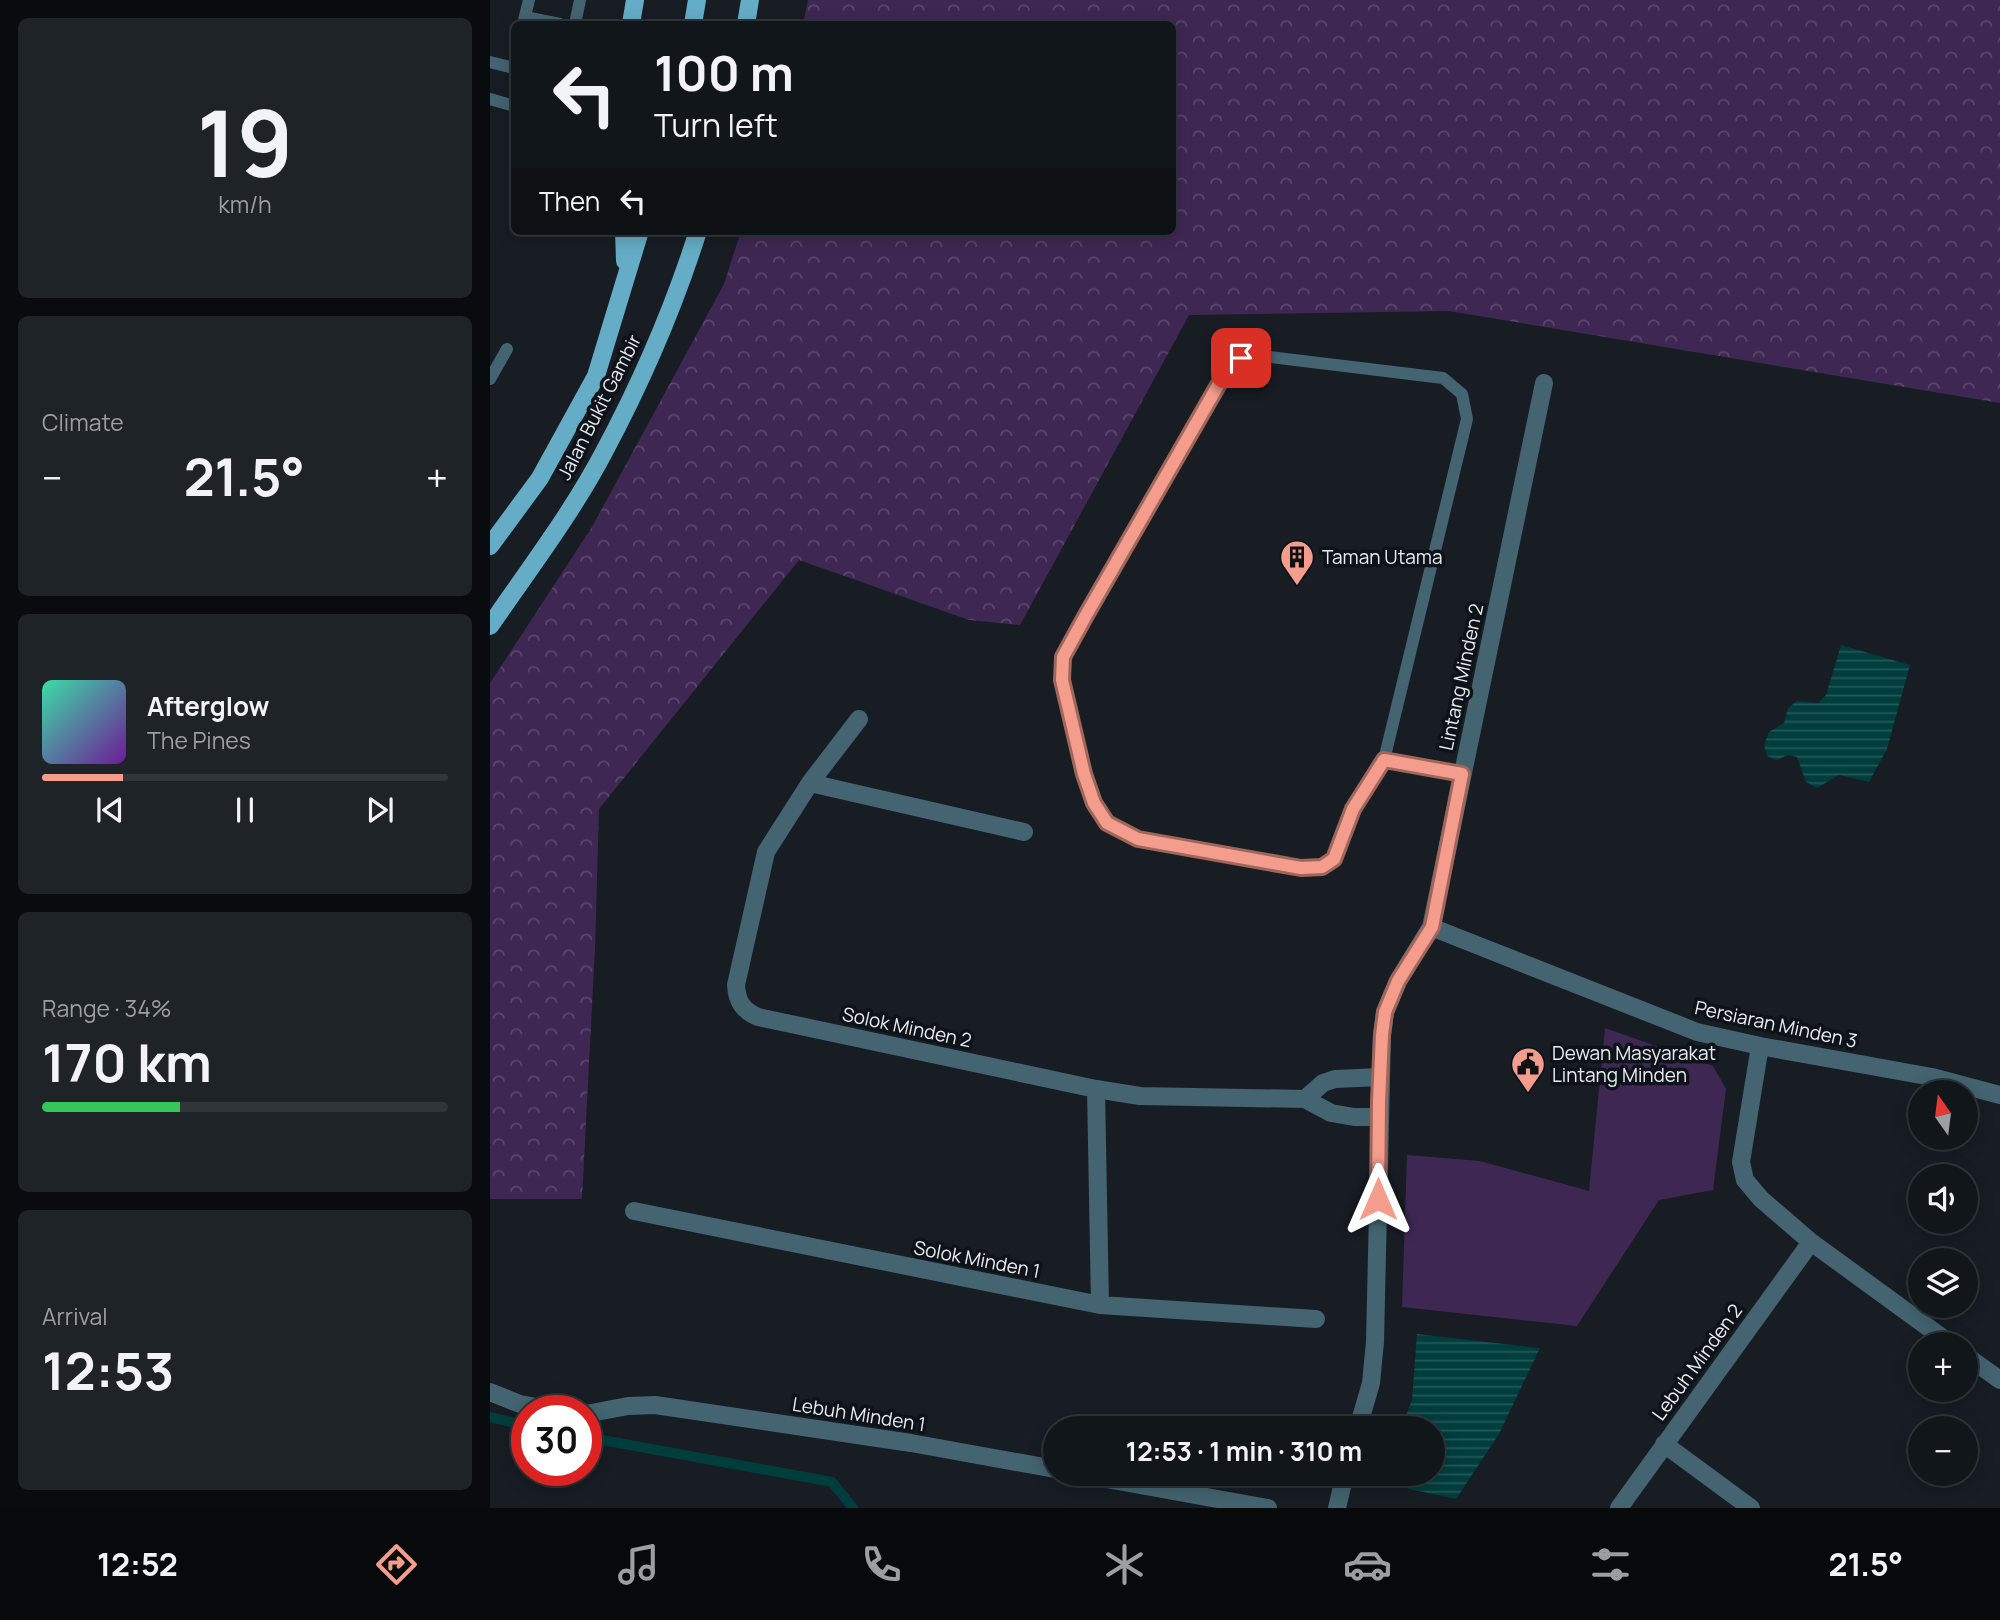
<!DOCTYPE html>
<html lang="en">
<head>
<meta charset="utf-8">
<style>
	:root { --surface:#11161a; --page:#1e2327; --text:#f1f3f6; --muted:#9c9fa2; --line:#303539; --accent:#f59d8d }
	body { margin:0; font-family:Manrope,sans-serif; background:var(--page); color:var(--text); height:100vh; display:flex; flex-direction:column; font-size:26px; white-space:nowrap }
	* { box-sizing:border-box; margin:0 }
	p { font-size:23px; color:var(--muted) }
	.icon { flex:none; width:38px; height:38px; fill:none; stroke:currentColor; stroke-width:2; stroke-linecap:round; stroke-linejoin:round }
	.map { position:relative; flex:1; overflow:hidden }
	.drawer { display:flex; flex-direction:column; gap:18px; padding:18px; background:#090c0e; width:490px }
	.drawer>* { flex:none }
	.top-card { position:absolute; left:21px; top:21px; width:665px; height:214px; border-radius:10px; box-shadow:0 4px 18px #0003,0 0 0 2px var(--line); background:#11161a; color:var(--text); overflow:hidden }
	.needle { width:46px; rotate:346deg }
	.controls { position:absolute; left:1418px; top:1080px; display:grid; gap:14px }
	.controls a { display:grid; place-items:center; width:70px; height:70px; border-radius:50%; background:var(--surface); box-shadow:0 4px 18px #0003,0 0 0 2px var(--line); font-size:35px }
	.speed { position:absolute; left:21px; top:1395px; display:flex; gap:14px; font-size:35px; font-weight:700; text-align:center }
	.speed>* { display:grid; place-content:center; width:91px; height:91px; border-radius:50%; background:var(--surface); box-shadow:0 4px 18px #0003,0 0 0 2px var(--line); line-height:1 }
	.speed .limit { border:10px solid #d22; background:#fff; color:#111 }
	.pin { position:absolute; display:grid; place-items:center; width:60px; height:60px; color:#fff; margin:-30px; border-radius:14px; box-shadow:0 4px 10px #0006 }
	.me { position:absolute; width:77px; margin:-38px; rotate:0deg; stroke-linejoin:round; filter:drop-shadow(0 0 5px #0008) }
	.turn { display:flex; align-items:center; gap:24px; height:147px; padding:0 28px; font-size:32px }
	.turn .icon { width:91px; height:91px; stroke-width:2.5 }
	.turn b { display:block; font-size:49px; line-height:60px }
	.then { display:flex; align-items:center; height:66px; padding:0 28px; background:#0003; gap:14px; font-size:26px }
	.big { font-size:52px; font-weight:700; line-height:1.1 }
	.drawer .tile { flex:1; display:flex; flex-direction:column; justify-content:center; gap:10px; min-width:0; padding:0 24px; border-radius:10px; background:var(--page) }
	.drawer .dial { align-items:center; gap:0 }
	.dial b { font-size:91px; line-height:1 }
	.song { display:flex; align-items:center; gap:21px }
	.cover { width:84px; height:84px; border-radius:10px; background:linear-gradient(135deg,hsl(160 70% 55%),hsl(280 70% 35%)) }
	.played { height:7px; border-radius:4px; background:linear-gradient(90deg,var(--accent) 20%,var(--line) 20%) }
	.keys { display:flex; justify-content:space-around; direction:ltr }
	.heat { display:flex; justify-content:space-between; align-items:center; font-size:38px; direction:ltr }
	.charge { height:10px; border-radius:5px; background:linear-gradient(90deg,#34c759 34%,var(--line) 0) }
	.trip { position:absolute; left:553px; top:1416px; width:402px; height:70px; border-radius:35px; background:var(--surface); box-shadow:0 4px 18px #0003,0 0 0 2px var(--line); font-weight:700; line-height:70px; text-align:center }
	.dock { display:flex; height:112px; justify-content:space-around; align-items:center; background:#07090a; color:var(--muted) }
	.dock .icon { width:49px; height:49px }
	.dock .active { color:var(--accent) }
	.dock b { font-size:32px; color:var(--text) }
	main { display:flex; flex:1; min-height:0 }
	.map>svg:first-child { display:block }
	.forest { fill:url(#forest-crowns) }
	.green { fill:#3f2754 }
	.water { fill:url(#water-rules) }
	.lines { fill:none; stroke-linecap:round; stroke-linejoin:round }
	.stream { stroke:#003d3d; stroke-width:10 }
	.lane { stroke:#436470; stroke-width:12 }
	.street { stroke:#436470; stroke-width:18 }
	.primary { stroke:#65acc6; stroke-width:18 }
	.route-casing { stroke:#9f665c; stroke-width:18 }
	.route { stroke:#f59d8d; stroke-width:12 }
	.labels { text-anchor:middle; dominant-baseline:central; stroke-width:7; stroke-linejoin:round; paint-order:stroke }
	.street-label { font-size:19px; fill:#e8ecf1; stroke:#0e1319 }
	.poi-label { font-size:19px; fill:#e8ecf1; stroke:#0e1319; text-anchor:start }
</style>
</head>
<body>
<main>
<section class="drawer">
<div class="tile dial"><b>19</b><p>km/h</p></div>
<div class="tile"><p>Climate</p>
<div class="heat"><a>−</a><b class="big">21.5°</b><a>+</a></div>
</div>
<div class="tile">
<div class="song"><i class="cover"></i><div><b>Afterglow</b><p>The Pines</p></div></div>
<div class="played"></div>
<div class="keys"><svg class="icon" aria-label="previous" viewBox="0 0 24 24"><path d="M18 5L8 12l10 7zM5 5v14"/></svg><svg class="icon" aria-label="pause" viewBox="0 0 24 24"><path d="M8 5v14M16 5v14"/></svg><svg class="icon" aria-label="next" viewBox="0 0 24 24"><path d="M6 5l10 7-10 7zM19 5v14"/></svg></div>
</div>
<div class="tile"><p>Range · 34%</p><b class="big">170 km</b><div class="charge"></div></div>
<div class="tile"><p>Arrival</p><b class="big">12:53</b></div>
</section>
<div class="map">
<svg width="1510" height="1508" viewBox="0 0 1510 1508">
	<defs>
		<pattern id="forest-crowns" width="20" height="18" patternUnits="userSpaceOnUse" patternTransform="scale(1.75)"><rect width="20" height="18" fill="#3f2754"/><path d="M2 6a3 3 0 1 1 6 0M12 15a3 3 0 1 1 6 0" fill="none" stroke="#5b466d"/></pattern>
		<pattern id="water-rules" width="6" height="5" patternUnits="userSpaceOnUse" patternTransform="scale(1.75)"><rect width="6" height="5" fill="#003d3d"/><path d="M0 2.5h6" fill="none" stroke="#25595a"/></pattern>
	</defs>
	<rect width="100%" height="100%" fill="#171d23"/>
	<path class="forest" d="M318 0H1510V403L959 311 699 315 530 625 479 620 309 560 109 809 105 948 92 1199H0V683L102 527 234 284 251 231H682V24H313Z"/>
	<path class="green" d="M1115 1028 1223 1066 1236 1089 1223 1190 1169 1200 1087 1326 912 1307 917 1155 990 1161 1099 1191Z"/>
	<path class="water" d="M1351 645 1420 665 1397 749 1379 782 1349 775 1327 788 1316 782 1307 757 1298 755 1287 760 1277 756 1274 745 1279 732 1294 723 1298 708 1307 701 1328 703 1336 695Z
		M927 1334 1050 1348 1009 1434 966 1499 919 1489 908 1474H943V1428H911L922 1400Z"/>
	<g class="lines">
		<path class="stream" d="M0 1417 37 1426
			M96 1437 342 1482 363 1508"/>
		<path class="lane" d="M35 17 70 24
			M33 24 39 0
			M85 24 90 0
			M0 62 24 68V65
			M0 99 24 106
			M764 355 953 378 972 394 977 419 894 760 863 809 844 859 832 867 811 868 648 839 617 823 604 803 594 774 572 680 573 657 738 368 751 358Z
			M0 379 17 349
			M894 760 973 774"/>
		<path class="street" d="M369 719 320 783 276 852 246 985C247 1001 252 1010 268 1017L606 1089 650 1096 815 1099 841 1113 864 1117H889
			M320 783 534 832
			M941 927 1207 1032 1270 1046 1442 1077 1510 1095
			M1270 1046 1251 1162 1255 1180 1271 1199 1321 1242 1461 1344
			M606 1089 610 1305
			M815 1099 833 1083 845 1079 890 1077
			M144 1211 610 1305 826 1319
			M1475 1355 1510 1380
			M0 1392 30 1404 63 1410
			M96 1414 138 1406 165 1405 421 1443 565 1469
			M868 1428 881 1383 885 1342 892 1035 895 1012 908 981 941 927 1054 383
			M1174 1444 1261 1508
			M589 1474 778 1508
			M847 1508 855 1474
			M1129 1508 1321 1242"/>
		<path class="primary" d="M141 24 145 0
			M203 24 207 0
			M256 24 260 0
			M134 231 135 261
			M0 546 50 478 106 376 150 231
			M0 626C39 569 82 513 114 452 152 381 184 307 208 231"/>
	</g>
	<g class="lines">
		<g class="route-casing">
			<path id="route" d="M751 358 738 368 595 617 573 657 572 680 594 774 604 803 617 823 648 839 811 868 832 867 844 859 863 809 894 760 972 774 942 927 908 981 895 1012 892 1035 889 1101 888 1199"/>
		</g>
		<use href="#route" class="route"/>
	</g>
	<defs>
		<g id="building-pin" transform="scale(1.75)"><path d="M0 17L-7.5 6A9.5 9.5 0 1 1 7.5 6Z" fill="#f59d8d" stroke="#0e1319"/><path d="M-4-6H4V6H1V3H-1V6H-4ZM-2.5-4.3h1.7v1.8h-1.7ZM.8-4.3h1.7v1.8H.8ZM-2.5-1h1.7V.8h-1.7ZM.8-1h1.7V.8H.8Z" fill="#111"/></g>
		<g id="civic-pin" transform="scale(1.75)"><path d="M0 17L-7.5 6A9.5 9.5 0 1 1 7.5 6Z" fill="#f59d8d" stroke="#0e1319"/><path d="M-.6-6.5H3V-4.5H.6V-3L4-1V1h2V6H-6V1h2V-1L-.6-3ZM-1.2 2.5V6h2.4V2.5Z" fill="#111"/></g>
	</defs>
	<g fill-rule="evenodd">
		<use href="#building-pin" x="807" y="557"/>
		<use href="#civic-pin" x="1038" y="1064"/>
	</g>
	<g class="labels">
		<g class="street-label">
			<text transform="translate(109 407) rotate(-63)">Jalan Bukit Gambir</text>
			<text transform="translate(971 677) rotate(-78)">Lintang Minden 2</text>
			<text transform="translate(1286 1024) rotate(12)">Persiaran Minden 3</text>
			<text transform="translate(417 1027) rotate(12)">Solok Minden 2</text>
			<text transform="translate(487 1259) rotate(11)">Solok Minden 1</text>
			<text transform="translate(1207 1362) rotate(-54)">Lebuh Minden 2</text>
			<text transform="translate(369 1414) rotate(9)">Lebuh Minden 1</text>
		</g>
		<g class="poi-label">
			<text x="832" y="557">Taman Utama</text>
			<text x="1062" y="1053">Dewan Masyarakat<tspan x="1062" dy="22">Lintang Minden</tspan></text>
		</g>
	</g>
</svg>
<div class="controls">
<a><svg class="needle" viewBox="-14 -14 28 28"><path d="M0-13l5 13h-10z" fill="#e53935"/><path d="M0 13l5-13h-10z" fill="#9c9fa2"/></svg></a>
<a><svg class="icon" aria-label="sound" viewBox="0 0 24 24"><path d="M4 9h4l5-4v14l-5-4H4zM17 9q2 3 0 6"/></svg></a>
<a><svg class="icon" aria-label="layers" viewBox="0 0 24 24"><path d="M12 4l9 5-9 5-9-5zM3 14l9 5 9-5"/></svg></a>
<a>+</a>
<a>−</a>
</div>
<div class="speed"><div class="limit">30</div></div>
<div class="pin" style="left:751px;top:358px;background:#d93025"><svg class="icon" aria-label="arrive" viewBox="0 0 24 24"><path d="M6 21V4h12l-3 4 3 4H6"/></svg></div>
<svg class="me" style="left:888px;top:1199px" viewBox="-20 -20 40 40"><path d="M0-17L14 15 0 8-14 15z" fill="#f59d8d" stroke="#fff" stroke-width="4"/></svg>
<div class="trip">12:53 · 1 min · 310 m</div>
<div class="top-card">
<div class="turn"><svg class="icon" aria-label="left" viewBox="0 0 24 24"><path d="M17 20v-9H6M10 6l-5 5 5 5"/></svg><div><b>100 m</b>Turn left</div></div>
<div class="then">Then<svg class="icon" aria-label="left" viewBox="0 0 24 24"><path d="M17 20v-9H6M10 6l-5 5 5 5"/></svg></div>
</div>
</div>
</main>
<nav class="dock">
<b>12:52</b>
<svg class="icon active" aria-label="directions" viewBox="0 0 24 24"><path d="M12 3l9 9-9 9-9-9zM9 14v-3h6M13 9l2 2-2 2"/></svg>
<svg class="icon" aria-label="music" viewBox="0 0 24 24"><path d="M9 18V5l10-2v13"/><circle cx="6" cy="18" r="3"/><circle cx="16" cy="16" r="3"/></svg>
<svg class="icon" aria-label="phone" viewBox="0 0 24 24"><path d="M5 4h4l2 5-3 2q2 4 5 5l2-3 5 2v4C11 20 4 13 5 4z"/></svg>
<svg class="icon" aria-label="climate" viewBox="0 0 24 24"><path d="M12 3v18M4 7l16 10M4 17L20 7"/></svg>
<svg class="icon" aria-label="car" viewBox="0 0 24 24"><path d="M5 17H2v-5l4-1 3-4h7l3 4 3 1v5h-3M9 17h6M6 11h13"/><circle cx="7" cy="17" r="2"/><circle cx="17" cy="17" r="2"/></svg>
<svg class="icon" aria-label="filters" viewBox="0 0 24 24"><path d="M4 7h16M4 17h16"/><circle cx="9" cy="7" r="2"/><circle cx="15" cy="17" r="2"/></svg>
<b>21.5°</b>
</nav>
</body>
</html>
